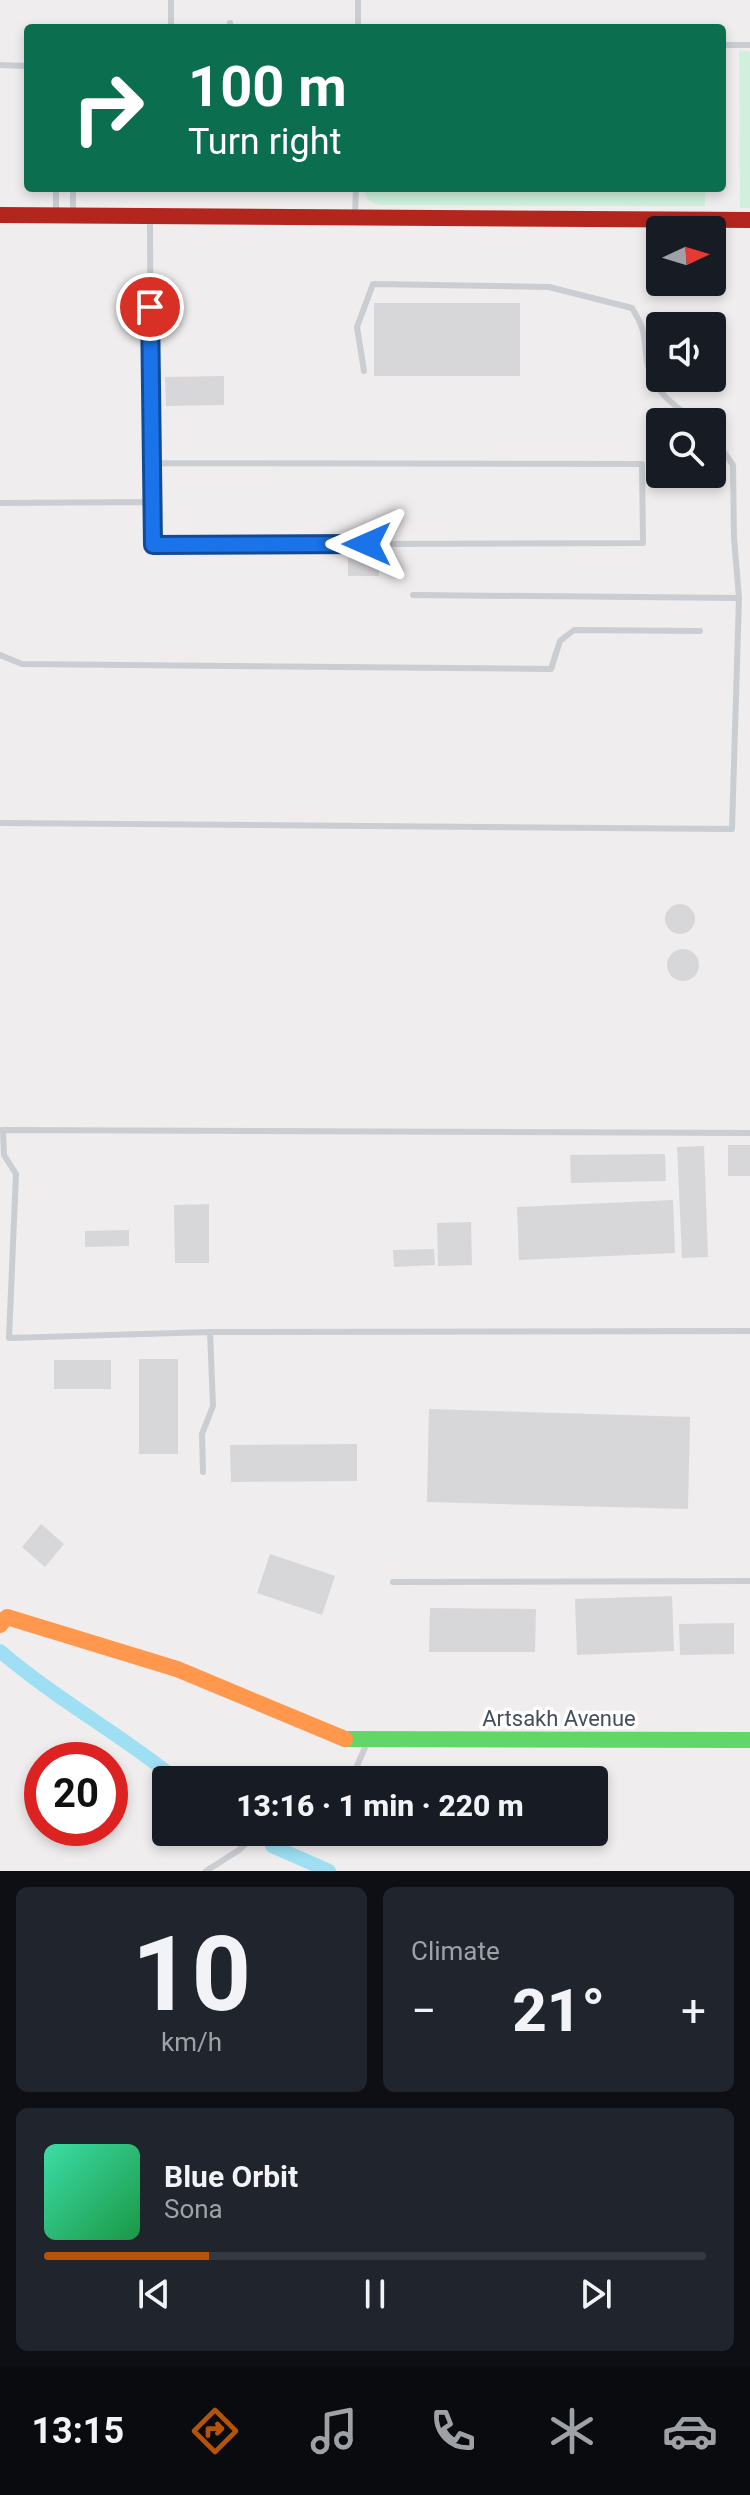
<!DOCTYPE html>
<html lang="en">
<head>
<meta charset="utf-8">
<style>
	:root { --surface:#171b24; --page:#20242c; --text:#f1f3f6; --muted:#9ea1a6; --line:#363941; --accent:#b45309 }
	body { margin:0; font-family:Roboto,sans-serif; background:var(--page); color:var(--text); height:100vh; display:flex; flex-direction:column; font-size:30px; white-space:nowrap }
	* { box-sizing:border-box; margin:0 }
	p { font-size:26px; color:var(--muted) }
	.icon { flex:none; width:44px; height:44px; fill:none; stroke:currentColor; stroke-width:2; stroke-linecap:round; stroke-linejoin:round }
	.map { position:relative; height:1871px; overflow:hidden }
	.drawer { display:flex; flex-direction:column; gap:16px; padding:16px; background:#0d0f14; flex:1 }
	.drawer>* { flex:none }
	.banner { position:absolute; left:24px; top:24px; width:702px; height:168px; border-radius:8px; box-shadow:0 4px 12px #0003; background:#0b6e4f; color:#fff; overflow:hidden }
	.needle { width:52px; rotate:86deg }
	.buttons { position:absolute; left:646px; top:216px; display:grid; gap:16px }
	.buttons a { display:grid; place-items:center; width:80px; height:80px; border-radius:8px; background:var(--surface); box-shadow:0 4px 12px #0003; font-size:40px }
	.speed { position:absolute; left:24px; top:1742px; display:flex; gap:16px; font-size:40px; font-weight:700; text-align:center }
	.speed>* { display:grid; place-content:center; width:104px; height:104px; border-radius:50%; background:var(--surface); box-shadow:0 4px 12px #0003; line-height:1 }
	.speed .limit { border:12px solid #d22; background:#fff; color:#111 }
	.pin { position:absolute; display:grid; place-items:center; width:68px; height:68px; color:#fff; margin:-34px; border:4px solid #fff; border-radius:50%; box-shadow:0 2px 8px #0007 }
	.me { position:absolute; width:88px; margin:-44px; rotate:270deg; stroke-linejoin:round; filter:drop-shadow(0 0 6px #0008) }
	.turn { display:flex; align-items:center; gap:28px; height:168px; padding:0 32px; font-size:36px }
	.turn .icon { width:104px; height:104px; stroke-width:2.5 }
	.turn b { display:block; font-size:56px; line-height:68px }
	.big { font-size:60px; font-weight:800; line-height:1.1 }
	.drawer .widget { flex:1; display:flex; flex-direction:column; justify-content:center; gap:12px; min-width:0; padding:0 28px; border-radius:12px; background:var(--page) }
	.drawer .dial { align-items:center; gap:0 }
	.dial b { font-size:104px; line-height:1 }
	.song { display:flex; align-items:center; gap:24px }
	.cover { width:96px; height:96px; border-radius:12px; background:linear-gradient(135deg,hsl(160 70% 55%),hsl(140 70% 35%)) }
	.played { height:8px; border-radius:4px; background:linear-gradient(90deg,var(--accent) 25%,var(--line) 25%) }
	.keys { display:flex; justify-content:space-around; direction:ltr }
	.heat { display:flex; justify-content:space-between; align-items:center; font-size:44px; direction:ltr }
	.drawer .tiles { flex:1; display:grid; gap:16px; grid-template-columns:1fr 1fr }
	.widget:last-child { grid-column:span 2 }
	.trip { position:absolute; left:152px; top:1766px; width:456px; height:80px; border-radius:8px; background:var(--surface); box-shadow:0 4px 12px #0003; font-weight:800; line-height:80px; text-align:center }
	.tab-bar { display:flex; height:128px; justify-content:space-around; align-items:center; background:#090b0e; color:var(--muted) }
	.tab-bar .icon { width:56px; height:56px }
	.tab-bar .current { color:var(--accent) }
	.tab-bar b { font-size:36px; color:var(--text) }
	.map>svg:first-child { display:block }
	.green { fill:#cff0dc }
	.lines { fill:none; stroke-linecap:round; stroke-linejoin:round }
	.canal { stroke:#9edff3; stroke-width:14 }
	.building { fill:#d7d6d9 }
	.lane { stroke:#caced2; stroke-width:6 }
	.fast { stroke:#63d668; stroke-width:16 }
	.slow { stroke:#ff974d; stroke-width:16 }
	.jam { stroke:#b3261e; stroke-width:16 }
	.route-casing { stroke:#114b97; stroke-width:20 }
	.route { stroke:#1a73e8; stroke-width:14 }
	.labels { text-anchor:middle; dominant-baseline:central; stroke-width:7; stroke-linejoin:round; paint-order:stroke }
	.street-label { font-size:22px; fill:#434f5c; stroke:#fff }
</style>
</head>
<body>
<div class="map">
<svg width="750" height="1871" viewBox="0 0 750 1871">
	<rect width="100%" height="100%" fill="#efeded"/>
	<path class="green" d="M739 50 750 52V208H740Z
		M363 188H705V206L379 205 368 200Z"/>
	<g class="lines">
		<path class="canal" d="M0 1651C56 1699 120 1734 177 1780
			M272 1846 329 1871"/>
	</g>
	<path class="building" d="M374 303H520V376H374Z
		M224 376V405L166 406 165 377Z
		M348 558H379V576H348Z
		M665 919a15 15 0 1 1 30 0a15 15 0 1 1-30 0Z
		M667 965a16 16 0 1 1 32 0a16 16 0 1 1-32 0Z
		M728 1145H750V1176H728Z
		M704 1146 708 1257 682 1258 677 1147Z
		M665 1154 666 1181 571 1183 570 1155Z
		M673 1200 675 1253 519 1260 517 1207Z
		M209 1204V1263H175L174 1205Z
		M471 1222 472 1265 438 1266 437 1223Z
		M129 1230V1246L85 1247V1231Z
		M434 1249 435 1265 394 1267 393 1250Z
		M139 1359H178V1454H139Z
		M54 1360H111V1389H54Z
		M429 1409 690 1417 688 1509 427 1502Z
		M357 1444V1481L231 1482 230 1445Z
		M41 1524 64 1544 45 1567 22 1547Z
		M270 1554 335 1576 322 1615 257 1593Z
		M672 1596 674 1651 577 1655 575 1599Z
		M430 1608 536 1609 535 1652H429Z
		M734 1623V1654L680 1655 679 1624Z
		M594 1789H604V1828H594Z"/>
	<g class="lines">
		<path class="lane" d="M230 23V28
			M171 28V0
			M358 28V0
			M722 45H750
			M0 65 28 66
			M56 188V215
			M73 188V215
			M355 215 356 188
			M150 219 151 502
			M364 371 357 327 373 284 549 287 632 308C647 333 643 334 647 361 651 390 675 407 698 422
			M712 435 733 465 734 538 739 598
			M0 503 151 502 153 545 643 543 642 464 150 463
			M0 655 22 664 551 669 560 641 574 630 700 631
			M0 823 732 829 739 598 413 595
			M2 1130 750 1133
			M3 1130 4 1155 16 1174 9 1338 210 1332 750 1331
			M203 1472 202 1434 213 1406 210 1332
			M393 1582 750 1581
			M346 1780 356 1768 367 1743
			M206 1871 239 1850 259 1832"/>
		<path class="fast" d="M345 1739 750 1740"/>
		<path class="slow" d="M0 1625 7 1617 177 1669 345 1739"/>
		<path class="jam" d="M0 215 750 220"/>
	</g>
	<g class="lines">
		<g class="route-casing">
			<path id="route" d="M150 307 153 545 367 544"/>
		</g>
		<use href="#route" class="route"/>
	</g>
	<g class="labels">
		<g class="street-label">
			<text x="559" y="1718">Artsakh Avenue</text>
		</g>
	</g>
</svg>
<div class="buttons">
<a><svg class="needle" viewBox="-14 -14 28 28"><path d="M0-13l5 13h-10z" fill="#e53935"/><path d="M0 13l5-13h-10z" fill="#9ea1a6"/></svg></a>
<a><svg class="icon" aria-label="sound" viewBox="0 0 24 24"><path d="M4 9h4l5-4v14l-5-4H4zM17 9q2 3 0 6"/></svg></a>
<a><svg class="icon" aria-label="search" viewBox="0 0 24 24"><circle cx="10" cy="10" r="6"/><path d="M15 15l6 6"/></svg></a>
</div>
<div class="speed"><div class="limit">20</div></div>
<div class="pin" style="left:150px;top:307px;background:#d93025"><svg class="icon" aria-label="arrive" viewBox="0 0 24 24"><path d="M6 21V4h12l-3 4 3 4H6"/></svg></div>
<svg class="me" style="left:367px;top:544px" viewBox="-20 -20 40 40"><path d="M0-17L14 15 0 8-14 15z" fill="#1a73e8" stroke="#fff" stroke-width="4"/></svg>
<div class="trip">13:16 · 1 min · 220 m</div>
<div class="banner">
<div class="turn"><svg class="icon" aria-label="right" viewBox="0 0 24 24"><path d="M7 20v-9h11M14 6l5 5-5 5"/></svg><div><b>100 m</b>Turn right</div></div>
</div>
</div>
<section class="drawer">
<div class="tiles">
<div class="widget dial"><b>10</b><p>km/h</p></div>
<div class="widget"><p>Climate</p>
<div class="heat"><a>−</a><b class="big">21°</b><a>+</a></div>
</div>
<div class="widget">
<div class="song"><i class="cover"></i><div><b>Blue Orbit</b><p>Sona</p></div></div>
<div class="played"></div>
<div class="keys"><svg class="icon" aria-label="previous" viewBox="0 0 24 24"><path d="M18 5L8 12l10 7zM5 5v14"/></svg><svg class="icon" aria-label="pause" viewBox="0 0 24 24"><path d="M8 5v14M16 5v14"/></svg><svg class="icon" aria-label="next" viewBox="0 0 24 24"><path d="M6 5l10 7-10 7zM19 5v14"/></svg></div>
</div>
</div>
</section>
<nav class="tab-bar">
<b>13:15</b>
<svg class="icon current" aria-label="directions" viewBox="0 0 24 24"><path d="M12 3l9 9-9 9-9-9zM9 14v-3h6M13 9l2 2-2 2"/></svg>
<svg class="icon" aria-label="music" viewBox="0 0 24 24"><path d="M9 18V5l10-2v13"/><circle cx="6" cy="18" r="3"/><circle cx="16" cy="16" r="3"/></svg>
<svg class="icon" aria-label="phone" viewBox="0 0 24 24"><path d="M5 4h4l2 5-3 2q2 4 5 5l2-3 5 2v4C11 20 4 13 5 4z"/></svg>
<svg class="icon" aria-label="climate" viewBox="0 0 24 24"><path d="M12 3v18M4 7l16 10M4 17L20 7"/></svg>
<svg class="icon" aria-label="car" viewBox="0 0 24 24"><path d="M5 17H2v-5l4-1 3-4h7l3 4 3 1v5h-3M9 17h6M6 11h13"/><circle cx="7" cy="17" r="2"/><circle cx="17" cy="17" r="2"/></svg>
</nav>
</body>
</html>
